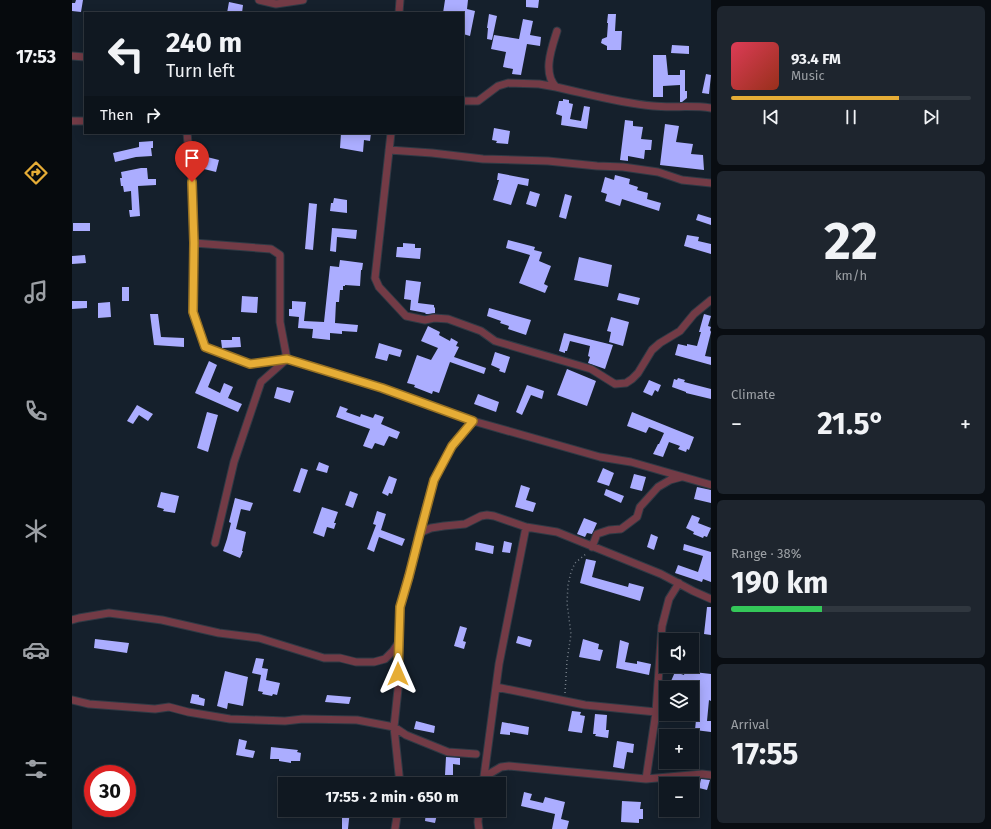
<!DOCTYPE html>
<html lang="en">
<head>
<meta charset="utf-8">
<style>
	:root { --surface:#101821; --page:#1e252e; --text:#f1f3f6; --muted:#9ca0a5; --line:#30373f; --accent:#e6ad36 }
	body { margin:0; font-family:"Fira Sans",sans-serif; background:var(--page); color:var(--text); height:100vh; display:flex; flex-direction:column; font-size:15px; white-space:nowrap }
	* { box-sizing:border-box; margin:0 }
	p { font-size:13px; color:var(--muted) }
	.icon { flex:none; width:22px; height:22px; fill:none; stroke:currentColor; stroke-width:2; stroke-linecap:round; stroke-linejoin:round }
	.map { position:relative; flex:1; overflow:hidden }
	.panel { display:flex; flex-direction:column; gap:6px; padding:6px; background:#090d12; width:280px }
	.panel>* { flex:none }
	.hud { position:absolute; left:12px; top:12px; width:380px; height:122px; border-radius:0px; box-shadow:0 2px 10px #0003,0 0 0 1px var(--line); background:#101821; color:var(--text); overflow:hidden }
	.buttons { position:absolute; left:587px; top:633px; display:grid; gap:8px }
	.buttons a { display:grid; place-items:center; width:40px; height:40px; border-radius:0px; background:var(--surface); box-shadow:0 2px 10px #0003,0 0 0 1px var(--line); font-size:20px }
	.speed { position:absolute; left:12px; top:765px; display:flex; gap:8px; font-size:20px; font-weight:700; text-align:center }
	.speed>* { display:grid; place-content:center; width:52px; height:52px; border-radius:50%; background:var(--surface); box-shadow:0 2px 10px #0003,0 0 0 1px var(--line); line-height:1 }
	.speed .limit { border:6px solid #d22; background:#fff; color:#111 }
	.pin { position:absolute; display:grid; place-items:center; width:34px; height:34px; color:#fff; margin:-41px -17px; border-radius:50% 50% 50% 0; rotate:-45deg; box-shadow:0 0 4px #0007 }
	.pin .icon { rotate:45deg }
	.me { position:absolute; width:44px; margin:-22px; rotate:0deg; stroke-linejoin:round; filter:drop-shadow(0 0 3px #0008) }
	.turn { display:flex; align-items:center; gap:14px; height:84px; padding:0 16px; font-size:18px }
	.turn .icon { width:52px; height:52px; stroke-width:2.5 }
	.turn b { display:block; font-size:28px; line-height:34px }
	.then { display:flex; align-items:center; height:38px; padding:0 16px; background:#0003; gap:8px; font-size:15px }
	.big { font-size:30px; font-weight:700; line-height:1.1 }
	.panel .widget { flex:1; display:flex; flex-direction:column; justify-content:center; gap:6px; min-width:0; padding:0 14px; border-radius:6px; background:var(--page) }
	.panel .dial { align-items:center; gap:0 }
	.dial b { font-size:52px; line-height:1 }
	.song { display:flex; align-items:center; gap:12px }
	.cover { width:48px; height:48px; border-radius:6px; background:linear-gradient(135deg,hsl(350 70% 55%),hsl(10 70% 35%)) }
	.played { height:4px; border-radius:2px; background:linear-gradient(90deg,var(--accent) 70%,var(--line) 70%) }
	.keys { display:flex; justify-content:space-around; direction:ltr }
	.heat { display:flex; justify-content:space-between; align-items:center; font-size:22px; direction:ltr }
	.charge { height:6px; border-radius:3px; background:linear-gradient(90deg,#34c759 38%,var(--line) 0) }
	.trip { position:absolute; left:206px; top:777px; width:228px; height:40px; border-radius:0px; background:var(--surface); box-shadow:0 2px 10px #0003,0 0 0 1px var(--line); font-weight:700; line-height:40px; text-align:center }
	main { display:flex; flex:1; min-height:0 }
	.tabs { display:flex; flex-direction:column; width:72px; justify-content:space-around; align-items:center; background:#060a0d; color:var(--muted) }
	.tabs .icon { width:28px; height:28px }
	.tabs .selected { color:var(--accent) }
	.tabs b { font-size:18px; color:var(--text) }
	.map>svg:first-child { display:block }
	.building { fill:#abadff }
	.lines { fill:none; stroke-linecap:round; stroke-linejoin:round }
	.minor-casing { stroke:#2f3a45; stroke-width:9 }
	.path { stroke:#757e88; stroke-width:1.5; stroke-dasharray:1 3; stroke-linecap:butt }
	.minor { stroke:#733b46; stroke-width:7 }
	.route-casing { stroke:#967023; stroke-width:10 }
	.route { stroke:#e6ad36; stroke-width:7 }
</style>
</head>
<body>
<main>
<nav class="tabs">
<b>17:53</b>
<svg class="icon selected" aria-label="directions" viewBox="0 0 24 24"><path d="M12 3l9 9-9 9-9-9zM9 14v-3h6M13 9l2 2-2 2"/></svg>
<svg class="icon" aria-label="music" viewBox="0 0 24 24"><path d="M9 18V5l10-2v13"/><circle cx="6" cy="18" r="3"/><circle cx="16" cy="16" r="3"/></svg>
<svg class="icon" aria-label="phone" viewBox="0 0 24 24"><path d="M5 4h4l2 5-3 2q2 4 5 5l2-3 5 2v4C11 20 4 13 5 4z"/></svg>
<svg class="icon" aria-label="climate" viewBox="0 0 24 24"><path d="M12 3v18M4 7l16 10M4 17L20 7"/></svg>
<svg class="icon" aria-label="car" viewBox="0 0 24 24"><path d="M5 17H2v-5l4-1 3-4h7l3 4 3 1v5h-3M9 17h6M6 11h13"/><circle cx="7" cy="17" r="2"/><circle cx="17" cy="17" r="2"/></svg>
<svg class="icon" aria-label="filters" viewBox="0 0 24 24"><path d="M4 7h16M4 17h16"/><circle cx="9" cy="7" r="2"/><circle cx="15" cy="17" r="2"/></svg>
</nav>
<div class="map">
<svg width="639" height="829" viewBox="0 0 639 829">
	<rect width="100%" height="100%" fill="#15202c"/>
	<path class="building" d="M4 0H11L9 12 0 11V3H3Z
		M373 0H396L395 9 403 11 398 36 391 34V13H371Z
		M454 0H467L466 8 454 7Z
		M157 2 171 5 170 13H155Z
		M417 14 425 16 420 40 415 39 416 28H415Z
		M536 14H544L543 31H550L549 50H535V46L529 43 530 39 535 37 536 23H535Z
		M451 19 461 21 458 35 469 37 468 46 455 44 449 75 440 74 441 69 431 67 434 52 419 49 422 35 447 39Z
		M600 45 617 46V54L599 53Z
		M581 55H594L596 75H608V70H613V91H615V98L610 102H608V85L591 86V97H581Z
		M634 74 639 75 637 94 630 93Z
		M491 99 497 100V103L501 104 498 119 509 121 512 106 518 107 515 129 489 125 490 116 484 114 487 101H491Z
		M553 120 561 121V126L571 127 569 139 580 140 579 150H573L572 159 556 156V161L548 160Z
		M593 124 607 126 604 142 621 144 619 154 631 155 632 170 588 165Z
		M422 128 438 131 436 144 424 143 425 141 420 140Z
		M269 133H299L298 141 292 140 291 152 268 148Z
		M81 141V148H79L80 156 64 157 43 162 41 153 67 147V142Z
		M131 156 147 160 144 172 128 168Z
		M69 168H75L76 179H84V185L66 186 68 216 58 217 57 210H60L59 191 52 192 51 186H49L48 178H50L49 172Z
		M426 173 457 179 456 186 446 184 439 205 421 200 427 180H425Z
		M543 175 558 179 557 184 566 187 565 190 576 193 575 199 589 203 587 211 550 199 548 206 533 201 535 194 529 192 533 177 542 180Z
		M458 191 468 194 464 207 454 204Z
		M493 194 500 196 494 219 487 217Z
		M262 198 275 200V213L258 211 259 203H261Z
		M237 203 245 204 241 250 233 249Z
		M626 214 639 218V225L624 220Z
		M1 223H18V231H1Z
		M260 228 285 230 284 239 265 237 264 252 258 251Z
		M615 235 627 237 626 241 639 244V254L612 246Z
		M436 240 463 247 462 250 470 252 467 261 479 266 472 284 476 286 473 293 447 283 458 255 434 248Z
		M331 243 343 244V248H349L348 259 324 257 325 247H331Z
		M13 255 14 263 0 264V256Z
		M507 257 540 265 536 287 502 280Z
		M268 260 291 263 290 270H289L288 286 273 285V286H271V290H268L267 302H264L263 323 286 325 285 332 270 331V334L258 333V340L240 338 241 329 226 328 227 317 217 316V309H220V301L234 302 232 321 252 322 258 266 267 267Z
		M334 280 349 282 346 303 362 305V307L363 308V313L356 314H353L354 313 338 310 339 300 332 299Z
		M50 287H57V301H50Z
		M547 293 568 298 566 305 545 300Z
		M170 296 186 297 185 313 169 312Z
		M0 301H15V308L0 309Z
		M38 302 39 317 26 318V303Z
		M417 308 459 320 454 335 436 329 437 326 428 323 429 321 415 316Z
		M78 314H86L89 337 112 338V347L82 345Z
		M632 314 639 316 636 326 639 327 638 330 639 332 633 356 639 357V365L603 355 606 344 615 346V344L625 346 629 332H627Z
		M539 317 557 322 551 346 537 342 539 332 535 331Z
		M356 326 368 332 367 335 378 341 379 338 386 342 384 346 387 347 382 357 414 368 412 374 378 362 367 393 361 391 360 394 342 387 343 385 335 383 345 355 359 360 366 348 349 341Z
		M492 333 541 345 533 369 516 363 518 357 516 356 518 346 498 341 495 351H493V353L487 351Z
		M160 337H168L169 347 150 348 149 340H160Z
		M307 343 330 350 328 357 317 354 315 361 303 358Z
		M423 352 438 357 433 373 427 371 428 369 419 365Z
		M137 361 145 365 136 387 148 393 152 383 161 387 156 398 170 404 166 412 123 393Z
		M495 369 524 381 515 406 485 395Z
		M606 378 613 380 612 382 639 389V399L614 393V392L600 387 602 379 605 380Z
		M577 380 589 385 586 392 583 390 580 396 571 392Z
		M455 385 472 391 470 399 459 395 450 415 444 412Z
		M205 387 222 391 218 403 202 398Z
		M406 394 427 402 424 412 402 404Z
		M65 405 81 414 76 421 67 415 61 424 55 421Z
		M268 406 276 409 274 412 288 417 289 414 301 418 303 414 312 417 309 424 328 432 325 439 317 436 312 446 303 443 300 449 291 446 298 429 264 417Z
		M135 412 146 415 136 452 125 448Z
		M560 412 622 437 617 450 615 449 614 452 606 449 608 446 597 442 591 457 581 454 586 444H587L592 433 577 427 574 433 555 426Z
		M247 462 257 466 255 473 244 470Z
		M229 468 236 470 228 493 221 491Z
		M531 468 542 473 537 486 525 482Z
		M562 474 574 477 570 491 558 488Z
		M317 476 325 479 320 494 317 493 316 496 310 493Z
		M449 485 458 488 454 500 464 503 461 512 443 507Z
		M625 487 639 490V503L622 499Z
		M534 489 552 496 549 503 532 495Z
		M278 491 286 494 281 508 273 505Z
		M89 492 107 496 103 513 91 511 92 509 85 507Z
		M163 498 181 503 178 511 169 509 164 529 174 532 170 551H171L168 558 151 551 155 539 159 523 157 522Z
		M250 507 266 512 262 523H264L262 529 255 527 252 537 241 533Z
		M305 511 314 514 309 530 333 539 330 546 307 537 302 552 295 549 304 525 301 524Z
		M620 515 628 518 626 523 639 528 635 537 632 536 631 538 621 534 622 532 614 528Z
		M512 518 525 523 520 534 515 533 513 537 505 534Z
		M579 534 586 537 582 550 575 547Z
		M432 541 440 543 438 553 430 552Z
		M404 542 422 546 421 554 403 550Z
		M612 544 639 552V582L631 579 630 582 603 573 606 565 626 572 631 556 611 550Z
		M514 559 524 561 520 577 556 587 557 583 572 587 568 601 508 583Z
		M635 607H639V635L632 634Z
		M388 626 395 628 391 641 394 642 392 649 382 646Z
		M446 636 460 640 458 647 444 643Z
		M23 639 57 643 55 653 22 648Z
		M511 639 527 644 526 649 531 650 528 661 507 657Z
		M548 640 557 643 553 662 565 664V661L579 664 577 675 544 668Z
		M184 658 192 659 190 668 196 669 194 680 208 683 205 695 201 694 200 696 190 694 191 692 186 691 189 675 180 673Z
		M153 671 176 677 171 706 156 703 155 709 145 706Z
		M613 671 639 674V701L637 700 635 721H639V732L623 730 626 699 625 698 620 697V688H596L603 672 612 675Z
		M120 694 127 695V697L133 699 132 706 118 703Z
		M255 695 279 697 277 704 253 702Z
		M500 711 509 712 508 715 513 716 510 733 496 731Z
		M523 714 535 715 534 730H537L536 738 523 736 524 734H521Z
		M344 721 363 726 362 733 342 729Z
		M430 722 457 727 456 735 438 732V735L428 734Z
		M167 739 175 741 173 749 183 751 181 758 164 755Z
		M589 740 594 741V756L586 755Z
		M545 741 562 744 561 753 555 752 552 769 541 767Z
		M199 747 226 750 225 752 229 753 228 761H219V763L207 761V759H198Z
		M374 757 388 758V765L381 764V775H373Z
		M629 779 638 780 635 790 627 788Z
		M452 792 460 794 458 800 471 803 473 797 493 802 489 819 497 821 495 829H480L483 814 449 806Z
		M550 801 569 802 568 809H571V819H567V823L549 822Z
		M248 810H278L276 829H270V817L248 815Z
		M357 810H366L363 823 353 821 354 812 356 813Z"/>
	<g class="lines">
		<g class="minor-casing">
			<path id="minor" d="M187 0 204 4 231 0
				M327 13 328 0
				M485 31C480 47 470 73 484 87 516 94 548 103 581 106 600 108 620 105 639 108
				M0 56 13 57
				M391 101H406L426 86 436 83 467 84 484 87
				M0 121H13
				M115 133 120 182 122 243 121 312 133 347 178 364 215 359 310 388 401 421 528 457 559 462 639 485
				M319 133 303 278 307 287 334 316 353 320 362 318 376 319 409 331 423 341 519 369 543 384 554 383 560 379 566 373 580 350 588 343 608 331 622 314 639 300
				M317 150 360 153 411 159 476 161 525 166 551 167 586 172 610 180 639 183
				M122 243 199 249 208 255V322L215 359 189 382 162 462 143 543
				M347 533 359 528 372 526 393 524 409 516 415 515 422 516 454 527 485 532 589 574 621 591 639 599
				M520 547 525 534 537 530 549 529 565 517 568 507 586 487 598 480 609 477
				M0 620 7 618 37 613 90 620 147 633 187 638 252 658H268L284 662H302L313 659 321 651 327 642
				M424 687 513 705 584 712
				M0 700 17 704 83 709 97 707 116 712 158 719 213 721 231 719 285 720 322 727 334 735 376 752 404 754
				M412 777 429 767 437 766 574 779 630 774 639 775
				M574 779 584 712 590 626 597 599 607 583
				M328 784 322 727 326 689 328 607 337 577 347 533 362 480 380 446 401 421
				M411 784 427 664 454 527
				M323 829 326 810
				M407 829 406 822 407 810"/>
		</g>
		<path class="path" d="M493 693 495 661 499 634 495 603 496 585 499 572 503 563 515 553"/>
		<use href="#minor" class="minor"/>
	</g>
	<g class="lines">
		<g class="route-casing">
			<path id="route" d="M120 182 122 243 121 312 133 347 178 364 215 359 310 388 401 421 380 446 362 480 348 533 337 576 328 607 326 674"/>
		</g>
		<use href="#route" class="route"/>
	</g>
</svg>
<div class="buttons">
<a><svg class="icon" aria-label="sound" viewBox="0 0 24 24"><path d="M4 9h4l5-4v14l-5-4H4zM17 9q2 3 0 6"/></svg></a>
<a><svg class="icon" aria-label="layers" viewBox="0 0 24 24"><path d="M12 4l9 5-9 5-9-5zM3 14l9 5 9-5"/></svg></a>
<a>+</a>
<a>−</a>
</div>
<div class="speed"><div class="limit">30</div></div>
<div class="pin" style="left:120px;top:182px;background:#d93025"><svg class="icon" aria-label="arrive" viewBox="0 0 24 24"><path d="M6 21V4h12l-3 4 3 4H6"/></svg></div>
<svg class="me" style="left:326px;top:674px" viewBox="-20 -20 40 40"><path d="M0-17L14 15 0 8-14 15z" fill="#e6ad36" stroke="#fff" stroke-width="4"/></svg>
<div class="trip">17:55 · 2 min · 650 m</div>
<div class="hud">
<div class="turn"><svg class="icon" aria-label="left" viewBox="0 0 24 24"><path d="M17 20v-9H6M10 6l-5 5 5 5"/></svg><div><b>240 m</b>Turn left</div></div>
<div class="then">Then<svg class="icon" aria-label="right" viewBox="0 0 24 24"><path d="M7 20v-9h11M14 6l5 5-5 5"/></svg></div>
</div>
</div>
<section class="panel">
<div class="widget">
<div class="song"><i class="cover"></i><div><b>93.4 FM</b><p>Music</p></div></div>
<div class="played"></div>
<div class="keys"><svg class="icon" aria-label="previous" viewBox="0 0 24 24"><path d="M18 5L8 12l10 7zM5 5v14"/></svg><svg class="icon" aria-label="pause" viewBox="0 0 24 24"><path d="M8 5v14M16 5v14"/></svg><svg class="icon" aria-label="next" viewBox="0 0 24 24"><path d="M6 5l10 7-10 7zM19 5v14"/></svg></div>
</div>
<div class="widget dial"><b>22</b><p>km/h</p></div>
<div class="widget"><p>Climate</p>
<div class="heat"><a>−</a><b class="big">21.5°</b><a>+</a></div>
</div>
<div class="widget"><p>Range · 38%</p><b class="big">190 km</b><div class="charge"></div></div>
<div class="widget"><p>Arrival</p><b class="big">17:55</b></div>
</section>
</main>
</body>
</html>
